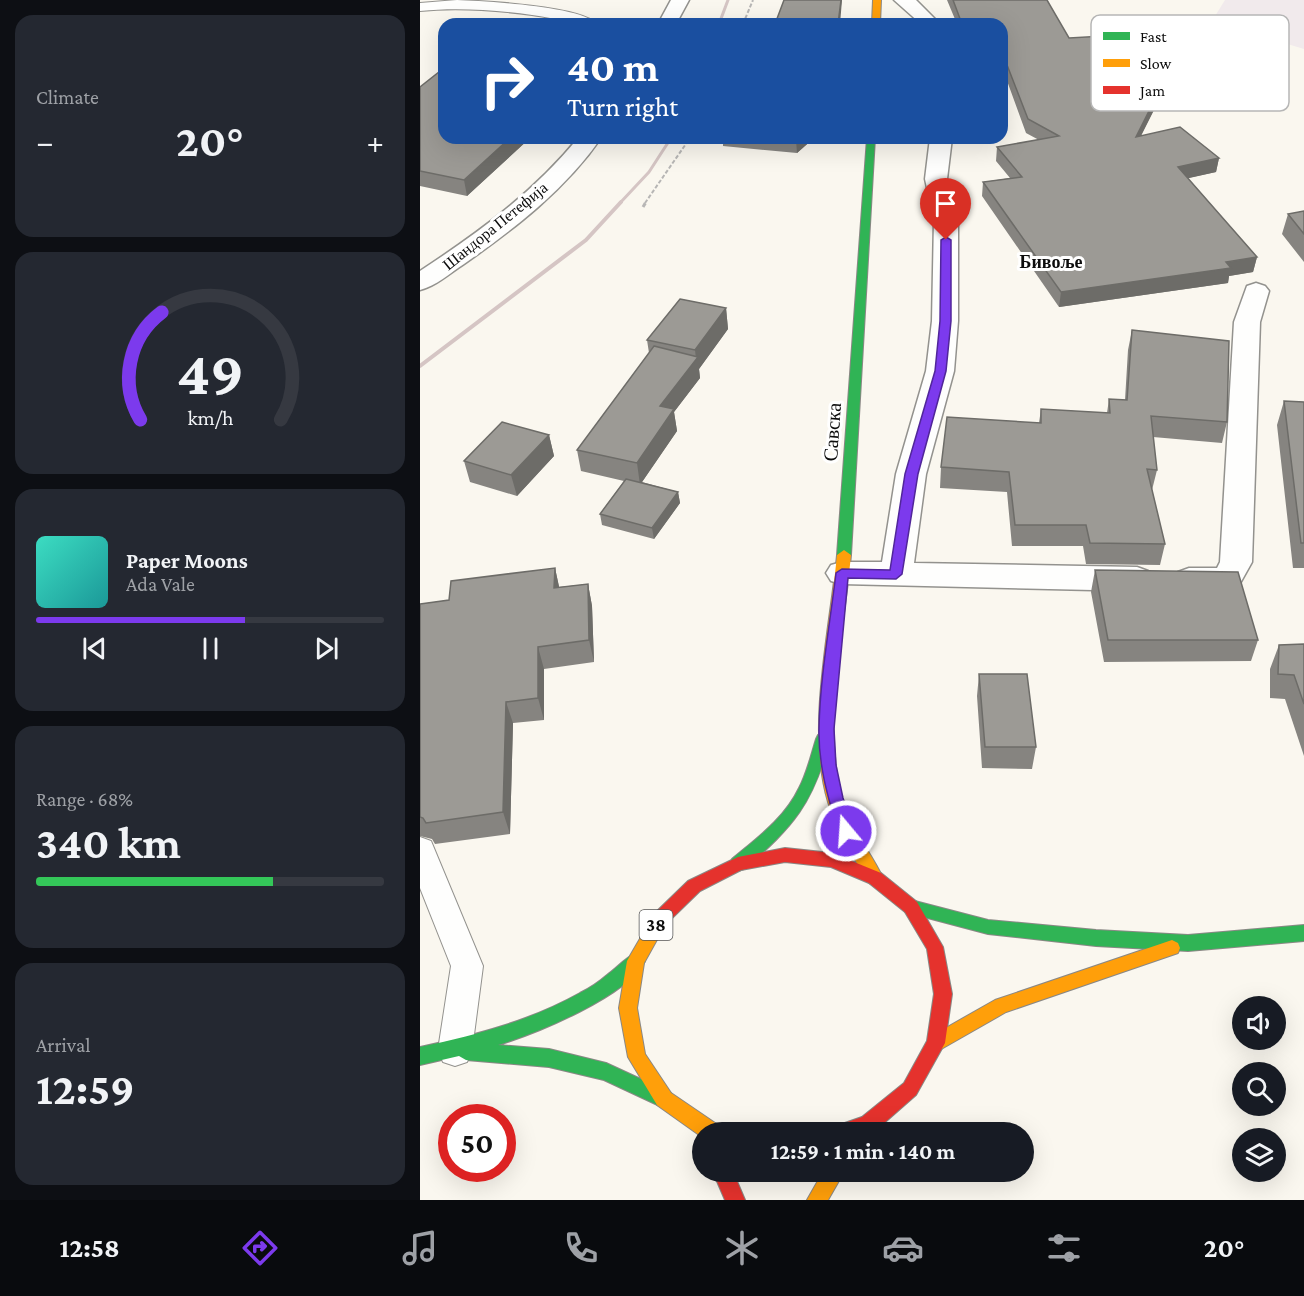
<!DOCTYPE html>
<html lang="en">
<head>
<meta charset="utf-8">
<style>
	:root { --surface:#171b24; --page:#242831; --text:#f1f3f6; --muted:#9ea1a6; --line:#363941; --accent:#7c3aed }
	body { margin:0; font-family:"Crimson Pro",serif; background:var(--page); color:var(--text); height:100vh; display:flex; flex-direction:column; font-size:22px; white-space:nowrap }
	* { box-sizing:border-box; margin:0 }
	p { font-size:20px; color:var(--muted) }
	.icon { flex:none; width:33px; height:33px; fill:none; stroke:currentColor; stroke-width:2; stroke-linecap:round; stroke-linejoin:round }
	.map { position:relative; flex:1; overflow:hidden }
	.sheet { display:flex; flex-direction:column; gap:15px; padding:15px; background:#0d0f14; width:420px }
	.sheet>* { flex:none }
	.banner { position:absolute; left:18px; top:18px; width:570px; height:126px; border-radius:18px; box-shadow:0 6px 24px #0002; background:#1a4fa0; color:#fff; overflow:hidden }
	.fabs { position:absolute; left:812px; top:996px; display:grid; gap:12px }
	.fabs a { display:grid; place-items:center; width:54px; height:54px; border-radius:50%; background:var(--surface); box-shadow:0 6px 24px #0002; font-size:30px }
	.speed { position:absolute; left:18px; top:1104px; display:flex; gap:12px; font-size:30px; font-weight:700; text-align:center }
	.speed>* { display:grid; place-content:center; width:78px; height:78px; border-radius:50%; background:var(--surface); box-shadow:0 6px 24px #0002; line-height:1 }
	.speed .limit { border:9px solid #d22; background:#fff; color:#111 }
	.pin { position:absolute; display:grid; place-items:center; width:51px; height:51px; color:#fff; margin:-62px -26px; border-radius:50% 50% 50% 0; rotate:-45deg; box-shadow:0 0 6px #0007 }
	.pin .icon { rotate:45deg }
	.me { position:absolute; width:66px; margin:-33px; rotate:342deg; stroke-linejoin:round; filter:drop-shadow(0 0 4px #0008) }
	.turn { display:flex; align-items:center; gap:21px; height:126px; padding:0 30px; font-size:27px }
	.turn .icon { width:78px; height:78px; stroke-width:2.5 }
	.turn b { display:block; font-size:42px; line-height:51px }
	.big { font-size:45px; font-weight:700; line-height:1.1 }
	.sheet .tile { flex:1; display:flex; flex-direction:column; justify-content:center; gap:9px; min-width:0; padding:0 21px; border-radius:18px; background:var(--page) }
	.sheet .dial { align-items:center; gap:0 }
	.dial svg { height:156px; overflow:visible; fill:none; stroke:var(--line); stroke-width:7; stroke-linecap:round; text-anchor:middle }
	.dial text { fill:var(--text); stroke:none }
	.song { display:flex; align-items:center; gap:18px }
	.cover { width:72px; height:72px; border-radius:9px; background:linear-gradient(135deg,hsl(170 70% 55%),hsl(180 70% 35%)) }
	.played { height:6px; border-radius:3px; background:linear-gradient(90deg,var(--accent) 60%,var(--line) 60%) }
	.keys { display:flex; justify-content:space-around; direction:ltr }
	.heat { display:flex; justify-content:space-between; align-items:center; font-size:33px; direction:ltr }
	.charge { height:9px; border-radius:4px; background:linear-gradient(90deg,#34c759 68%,var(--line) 0) }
	.trip { position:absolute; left:272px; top:1122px; width:342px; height:60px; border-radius:30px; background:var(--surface); box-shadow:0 6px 24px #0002; font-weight:700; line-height:60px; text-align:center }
	.menu { display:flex; height:96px; justify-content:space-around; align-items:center; background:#090b0e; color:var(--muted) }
	.menu .icon { width:42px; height:42px }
	.menu .selected { color:var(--accent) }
	.menu b { font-size:27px; color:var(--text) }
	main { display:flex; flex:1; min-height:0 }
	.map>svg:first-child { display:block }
	.industrial { fill:#f1eaec }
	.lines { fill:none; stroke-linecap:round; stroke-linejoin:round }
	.lane-casing { stroke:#93928e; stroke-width:2 }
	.street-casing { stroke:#93928e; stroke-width:3 }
	.fast-casing { stroke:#8a8885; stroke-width:2 }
	.slow-casing { stroke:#8a8885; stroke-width:2 }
	.jam-casing { stroke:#8a8885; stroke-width:2 }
	.path-far1 { stroke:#b7b6b5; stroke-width:2; stroke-dasharray:4 2; stroke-linecap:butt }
	.path { stroke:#b7b6b5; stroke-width:3; stroke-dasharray:4.5 2; stroke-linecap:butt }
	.lane { fill:#fefefd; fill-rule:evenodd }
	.street { fill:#fefefd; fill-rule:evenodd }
	.fast { fill:#30b455; fill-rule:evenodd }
	.slow { fill:#ff9f0a; fill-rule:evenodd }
	.jam { fill:#e5322d; fill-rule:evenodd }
	.rail-far1 { stroke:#d5c5c4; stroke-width:3 }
	.rail { stroke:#d5c5c4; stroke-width:4 }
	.wall { fill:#868480 }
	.shaded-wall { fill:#6d6c68 }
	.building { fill:#9c9a95; stroke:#6d6c68; stroke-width:1.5 }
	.route { fill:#7c3aed; stroke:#51269a; stroke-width:1.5 }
	.labels { text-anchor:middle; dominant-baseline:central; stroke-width:6; stroke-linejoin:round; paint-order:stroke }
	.far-street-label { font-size:16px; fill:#0c0c0c; stroke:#fff }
	.far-quarter-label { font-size:18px; font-weight:bold; fill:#0c0c0c; stroke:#fff }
	.shield { fill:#fff; stroke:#555; stroke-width:1.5 }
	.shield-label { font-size:18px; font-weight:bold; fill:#0c0c0c }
	.street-label { font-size:20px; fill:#0c0c0c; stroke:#fff }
	.key { fill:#fff; stroke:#b6b6b6; stroke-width:1.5 }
	.key-label { font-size:16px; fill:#0c0c0c }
</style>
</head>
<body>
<main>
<section class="sheet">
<div class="tile"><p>Climate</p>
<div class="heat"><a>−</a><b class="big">20°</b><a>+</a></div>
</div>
<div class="tile dial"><svg viewBox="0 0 100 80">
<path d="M14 69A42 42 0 1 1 86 69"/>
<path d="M14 69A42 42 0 0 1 25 14" stroke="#7c3aed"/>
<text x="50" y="56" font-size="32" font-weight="700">49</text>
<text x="50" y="72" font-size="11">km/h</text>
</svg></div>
<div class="tile">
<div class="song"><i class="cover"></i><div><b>Paper Moons</b><p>Ada Vale</p></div></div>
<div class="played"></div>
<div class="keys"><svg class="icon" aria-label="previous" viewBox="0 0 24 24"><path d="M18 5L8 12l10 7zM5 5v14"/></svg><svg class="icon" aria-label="pause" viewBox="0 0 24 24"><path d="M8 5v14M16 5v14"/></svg><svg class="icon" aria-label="next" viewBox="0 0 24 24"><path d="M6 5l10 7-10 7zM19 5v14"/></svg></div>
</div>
<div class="tile"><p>Range · 68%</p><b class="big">340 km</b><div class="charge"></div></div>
<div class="tile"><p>Arrival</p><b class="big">12:59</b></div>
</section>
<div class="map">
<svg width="884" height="1200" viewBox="0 0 884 1200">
	<rect width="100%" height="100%" fill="#faf7ef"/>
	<path class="industrial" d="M805 0H884V49L792 21Z"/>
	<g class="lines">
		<g class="lane-casing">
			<path id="lane" d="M37 0C63 1 162 6 177 24 155 24 135 18 112 15 75 10 37 7 0 11V3Z
				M0 837 11 841 63 966 52 1050 47 1062 35 1066 23 1062 18 1050 31 966 0 888Z"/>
		</g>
		<g class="street-casing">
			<path id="street" d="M251 0H269L256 24H238Z
				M474 0H496L520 24H501Z
				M158 138H181C146 189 94 229 44 264 30 273 16 286 0 290V271C58 233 114 192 158 138Z
				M510 138H532L527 179 538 220V321L534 371 506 474 494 563 717 567 728 571 733 579 728 587 717 591 422 584 411 581 406 573 411 565 422 562H462L476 474 506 371 512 321 514 220 505 179Z
				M836 283 845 286 849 291 840 322 832 562 818 587C800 593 776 594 758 588L753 580 758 572 769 568H797L800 562 814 322 827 286Z"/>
		</g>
		<g class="fast-casing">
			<path id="fast" d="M447 138H455L431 555 424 560 417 555Z
				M403 733 408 735 410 739C393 804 374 826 324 869L318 871 312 869 310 864 312 859C337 838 365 818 379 788 387 773 391 755 396 739L398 735Z
				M491 900 568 920 676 930 768 935 884 925V941L768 951 676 946 568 934 485 912 483 907 485 902Z
				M216 953 222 955 225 961C208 996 115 1034 78 1045L129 1049 186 1063 251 1093 253 1099 251 1105 244 1108 184 1080 129 1067 46 1060 39 1056 0 1065V1047C56 1035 110 1021 160 993 170 988 179 982 187 975 197 968 205 958 216 953Z"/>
		</g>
		<g class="slow-casing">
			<path id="slow" d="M453 0H461L460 24H452Z
				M424 550 431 555C424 630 401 729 423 801 432 832 450 850 463 878L461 883 455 885 449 883C433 856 417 832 408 802 386 729 410 629 417 555Z
				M241 911 247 913 249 918 224 963 217 1008 225 1054 251 1093 298 1125 300 1132H282V1137L237 1105 208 1057 199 1008 207 961 235 913Z
				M752 940 758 943 760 948 758 953 586 1012 516 1052 510 1049 507 1043 510 1037 575 1000Z
				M403 1172H424L408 1200H387Z"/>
		</g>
		<g class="jam-casing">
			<path id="jam" d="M365 848 412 853 461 873 497 902 523 947 532 994 525 1043 496 1095 455 1131 450 1132H417L419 1125 442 1117 484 1083 507 1041 514 994 507 949 485 912 449 883 411 867 365 862 321 870 280 891 247 923 241 925 235 923 233 918 235 913 268 881 318 857Z
				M293 1172H313L325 1200H305Z"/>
		</g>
		<path class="path-far1" d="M323 24 333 0
			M225 203 270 138"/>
		<path class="path" d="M223 207 226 202"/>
		<use href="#lane" class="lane"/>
		<use href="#street" class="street"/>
		<use href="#fast" class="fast"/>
		<use href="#slow" class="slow"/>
		<use href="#jam" class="jam"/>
		<path class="rail-far1" d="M299 24 308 0
			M200 203 229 172 251 138"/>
		<path class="rail" d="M0 366 166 240 201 202"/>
	</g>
	<path class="wall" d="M527 0H627L649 38 710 79 740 98 721 135 799 158 796 172 768 178 837 257 833 272 809 276 808 283 639 307 562 196 563 182 590 178 576 161 577 147 619 140 606 133 582 67V24H537Z
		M0 87 24 138H110L47 196 0 186Z
		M303 138H394L377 153 303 146Z
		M884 211V262L862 234 868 214Z
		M306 308 308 329 279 369 280 378 254 412 257 431 222 482 258 492 260 503 234 539 182 525 180 514 204 481 161 471 157 450 229 353 227 340Z
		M712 330 807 422 802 443 733 437 737 470 732 490 745 544 740 565 666 564 663 546H592L587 492 520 488 521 467 619 423 621 409 687 413 689 399 705 400 708 350Z
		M864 401 884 402V568H873L857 425Z
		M129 435 134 456 97 496 50 482 44 461Z
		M135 568 139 587 168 584 172 606 174 662 124 669V720L93 723 90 834 15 844 12 839 0 836V604L29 600Z
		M675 570 838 640 831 661 684 662 671 592Z
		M884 644V756L865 699 850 698V669L859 645Z
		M559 674 616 747 612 769 562 768 557 696Z"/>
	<path class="shaded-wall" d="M421 0H422L420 24H418Z
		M742 85 740 98 714 150 716 137Z
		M90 138H110L47 196 44 180Z
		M379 138H394L377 153 376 140Z
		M799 158 796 172 756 181 758 167Z
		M837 257 833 272 809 276 808 283 639 307 641 292Z
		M306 308 308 329 279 369 280 378 254 412 257 431 220 485 217 463 240 406 276 359 275 350Z
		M129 435 134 456 97 496 91 475Z
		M258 492 260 503 234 539 232 528Z
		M135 568 140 591 134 588Z
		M168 584 172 606 174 662 169 640Z
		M118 647 124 669V720L118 698Z
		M86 702 93 723 90 834 83 812Z"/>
	<path class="building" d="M364 0H421L418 24H355Z
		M533 0H627L649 38 684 36 710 79 742 85 716 137 760 127 799 158 758 167 837 257 806 262 811 268 641 292 563 182 602 177 577 147 639 136 608 119 582 52V24H542Z
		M120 22 135 24H118Z
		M24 68V138H90L44 180 0 171V87Z
		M354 138H379L376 140Z
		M884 211V234L868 214Z
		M260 299 306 308 275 350 227 340Z
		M712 330 809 341 807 422 731 416 737 470 727 469 745 544 670 543 666 525H595L589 472 521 467 527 417 621 423V409L690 413 689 399 707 400Z
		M234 346 278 357 240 406 254 409 217 463 157 450Z
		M864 401 884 402V543H881Z
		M82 422 129 435 91 475 44 461Z
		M206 479 258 492 232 528 180 514Z
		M135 568 134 588 168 584 169 640 118 647V698L86 702 83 812 6 823 3 818 0 817V604L29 600 31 581Z
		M675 570 818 572 838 640H688Z
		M884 644V704L874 675 858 674 859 645Z
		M559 674H607L616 747H565Z"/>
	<path class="route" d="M526 237 531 240V321L526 371 498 474 482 574 476 579 428 578 414 729 416 765 423 798 434 831 432 836 426 838 420 836 418 831C408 798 398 764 399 728 400 677 410 624 416 573L422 569 470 570 485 474 515 371 520 321 521 240Z"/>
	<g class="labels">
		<g class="far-street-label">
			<text transform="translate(75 226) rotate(-39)">Шандора Петефија</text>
		</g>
		<g class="far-quarter-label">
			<text x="631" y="262">Бивоље</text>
		</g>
		<rect class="shield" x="219.5" y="910" width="33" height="30" rx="4.5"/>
		<g class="shield-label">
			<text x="236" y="925">38</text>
		</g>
		<g class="street-label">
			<text transform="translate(412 432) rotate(-86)">Савска</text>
		</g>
	</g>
	<rect x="671" y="15" width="198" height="96" rx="9" class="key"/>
	<rect x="683" y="32" width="27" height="8" fill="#30b455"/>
	<rect x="683" y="59" width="27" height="8" fill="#ff9f0a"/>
	<rect x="683" y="86" width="27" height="8" fill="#e5322d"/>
	<g class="key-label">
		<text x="720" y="42">Fast</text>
		<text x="720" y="69">Slow</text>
		<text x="720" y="96">Jam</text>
	</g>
</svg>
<div class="fabs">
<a><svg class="icon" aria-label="sound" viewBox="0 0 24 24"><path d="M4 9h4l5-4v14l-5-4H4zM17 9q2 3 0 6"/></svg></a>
<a><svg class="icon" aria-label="search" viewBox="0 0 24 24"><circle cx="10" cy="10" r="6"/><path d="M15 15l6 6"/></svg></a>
<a><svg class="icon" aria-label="layers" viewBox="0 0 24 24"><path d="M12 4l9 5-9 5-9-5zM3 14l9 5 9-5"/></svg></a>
</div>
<div class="speed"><div class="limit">50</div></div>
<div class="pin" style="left:526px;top:240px;background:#d93025"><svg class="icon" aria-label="arrive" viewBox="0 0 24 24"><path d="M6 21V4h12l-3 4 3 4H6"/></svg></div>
<svg class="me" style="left:426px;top:831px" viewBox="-20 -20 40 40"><circle r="17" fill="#7c3aed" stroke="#fff" stroke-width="3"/><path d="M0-11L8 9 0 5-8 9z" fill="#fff"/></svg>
<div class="trip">12:59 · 1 min · 140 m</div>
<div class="banner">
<div class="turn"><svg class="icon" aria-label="right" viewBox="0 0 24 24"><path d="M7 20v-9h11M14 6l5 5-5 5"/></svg><div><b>40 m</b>Turn right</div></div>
</div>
</div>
</main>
<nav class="menu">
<b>12:58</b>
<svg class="icon selected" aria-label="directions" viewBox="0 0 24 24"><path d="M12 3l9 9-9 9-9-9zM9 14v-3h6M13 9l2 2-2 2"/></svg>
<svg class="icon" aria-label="music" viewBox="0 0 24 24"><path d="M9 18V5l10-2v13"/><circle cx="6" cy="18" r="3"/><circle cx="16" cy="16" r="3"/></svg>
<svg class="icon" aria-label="phone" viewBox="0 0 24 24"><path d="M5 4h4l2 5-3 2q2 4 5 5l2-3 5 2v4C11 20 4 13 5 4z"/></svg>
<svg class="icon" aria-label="climate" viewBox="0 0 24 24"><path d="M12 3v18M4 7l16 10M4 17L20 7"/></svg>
<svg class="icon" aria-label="car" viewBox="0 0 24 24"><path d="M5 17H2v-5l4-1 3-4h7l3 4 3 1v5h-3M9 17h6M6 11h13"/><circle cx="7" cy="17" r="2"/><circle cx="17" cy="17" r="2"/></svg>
<svg class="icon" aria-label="filters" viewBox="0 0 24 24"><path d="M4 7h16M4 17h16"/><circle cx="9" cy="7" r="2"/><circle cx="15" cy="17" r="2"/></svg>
<b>20°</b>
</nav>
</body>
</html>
